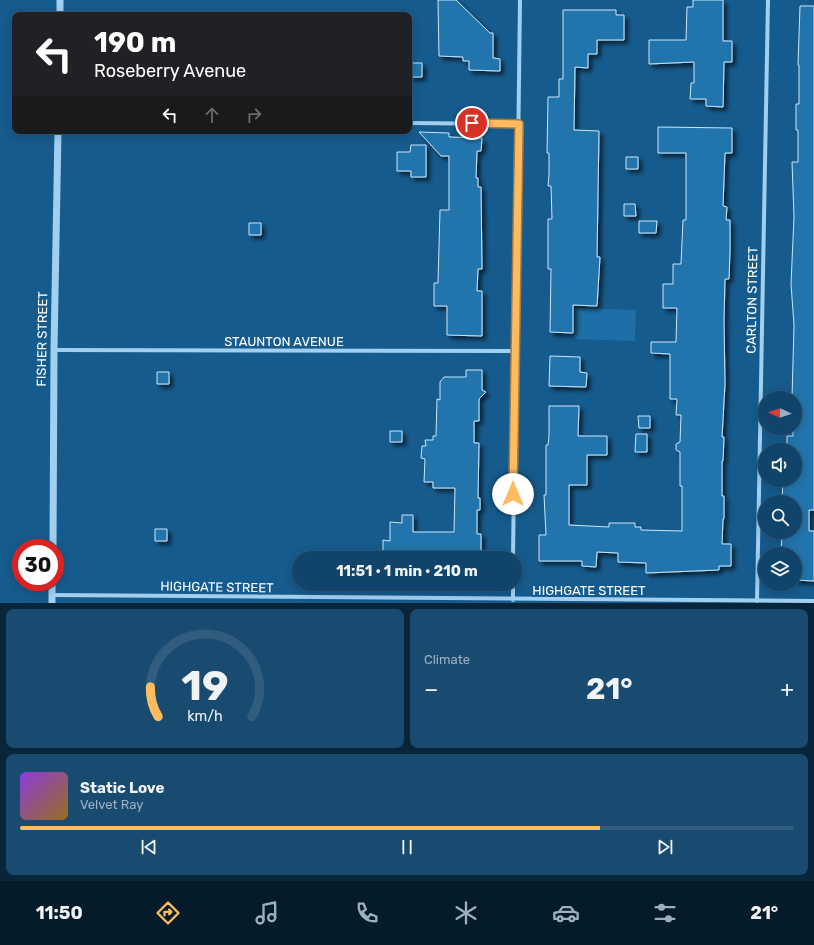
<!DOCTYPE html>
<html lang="en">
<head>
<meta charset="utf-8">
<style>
	:root { --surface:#10446a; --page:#194b70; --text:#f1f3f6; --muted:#9cb0c1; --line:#305c7e; --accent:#ffbb5f }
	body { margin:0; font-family:Rubik,sans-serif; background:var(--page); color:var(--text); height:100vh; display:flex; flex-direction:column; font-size:15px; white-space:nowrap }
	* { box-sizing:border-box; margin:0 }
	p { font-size:13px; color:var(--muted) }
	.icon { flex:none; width:22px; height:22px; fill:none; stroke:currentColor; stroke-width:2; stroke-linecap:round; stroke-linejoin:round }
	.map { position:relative; height:603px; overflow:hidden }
	.sheet { display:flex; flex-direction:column; gap:6px; padding:6px; background:#09253a; flex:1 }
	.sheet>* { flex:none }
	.guide { position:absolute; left:12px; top:12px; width:400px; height:122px; border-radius:8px; box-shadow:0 2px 10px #0003,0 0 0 1px var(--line); background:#202124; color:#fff; overflow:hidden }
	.needle { width:26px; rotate:274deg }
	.buttons { position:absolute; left:758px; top:391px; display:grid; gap:8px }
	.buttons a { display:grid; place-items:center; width:44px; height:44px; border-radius:50%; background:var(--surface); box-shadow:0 2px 10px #0003,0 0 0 1px var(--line); font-size:20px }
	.speed { position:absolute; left:12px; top:539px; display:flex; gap:8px; font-size:20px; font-weight:700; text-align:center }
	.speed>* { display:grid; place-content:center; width:52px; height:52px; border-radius:50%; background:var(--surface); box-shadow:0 2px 10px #0003,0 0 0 1px var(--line); line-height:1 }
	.speed .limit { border:6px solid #d22; background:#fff; color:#111 }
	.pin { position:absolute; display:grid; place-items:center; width:34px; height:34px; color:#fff; margin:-17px; border:2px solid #fff; border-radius:50%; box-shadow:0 1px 4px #0007 }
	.me { position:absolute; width:44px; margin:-22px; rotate:0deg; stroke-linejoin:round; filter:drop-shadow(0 0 3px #0008) }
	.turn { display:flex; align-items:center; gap:14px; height:84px; padding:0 16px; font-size:18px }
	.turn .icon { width:52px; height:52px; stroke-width:2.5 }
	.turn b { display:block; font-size:28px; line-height:34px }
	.lanes { display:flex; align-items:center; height:38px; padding:0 16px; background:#0003; justify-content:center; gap:20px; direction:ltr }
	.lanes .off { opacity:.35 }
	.big { font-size:30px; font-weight:700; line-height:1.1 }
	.sheet .card { flex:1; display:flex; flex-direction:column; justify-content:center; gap:6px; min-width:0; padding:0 14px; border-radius:8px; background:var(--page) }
	.sheet .dial { align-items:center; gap:0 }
	.dial svg { height:104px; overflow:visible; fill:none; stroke:var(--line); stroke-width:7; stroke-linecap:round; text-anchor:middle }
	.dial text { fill:var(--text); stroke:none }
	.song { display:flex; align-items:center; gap:12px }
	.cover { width:48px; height:48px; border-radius:6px; background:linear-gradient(135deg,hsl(270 70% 55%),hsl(40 70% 35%)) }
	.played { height:4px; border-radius:2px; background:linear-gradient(90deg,var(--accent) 75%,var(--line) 75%) }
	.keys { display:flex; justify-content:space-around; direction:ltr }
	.heat { display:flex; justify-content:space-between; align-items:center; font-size:22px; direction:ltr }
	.sheet .tiles { flex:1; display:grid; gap:6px; grid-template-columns:1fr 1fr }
	.card:last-child { grid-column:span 2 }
	.trip { position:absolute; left:292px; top:551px; width:230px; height:40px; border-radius:20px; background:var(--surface); box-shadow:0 2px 10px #0003,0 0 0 1px var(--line); font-weight:700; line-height:40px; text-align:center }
	.dock { display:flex; height:64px; justify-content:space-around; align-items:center; background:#061b2a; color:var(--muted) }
	.dock .icon { width:28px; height:28px }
	.dock .current { color:var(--accent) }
	.dock b { font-size:18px; color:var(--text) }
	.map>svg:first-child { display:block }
	.green { fill:#1e6fa7 }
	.building { fill:#2474ac; stroke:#c7e6fb; filter:url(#shadow) }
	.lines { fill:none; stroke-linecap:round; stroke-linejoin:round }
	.minor { stroke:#a1cff0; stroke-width:4 }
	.tertiary { stroke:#a1cff0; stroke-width:7 }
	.route-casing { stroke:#a67a3e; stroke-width:10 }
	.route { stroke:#ffbb5f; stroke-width:7 }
	.labels { text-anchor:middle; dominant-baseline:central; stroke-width:4; stroke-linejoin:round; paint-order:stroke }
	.street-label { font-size:13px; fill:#fff; stroke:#165b8d }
</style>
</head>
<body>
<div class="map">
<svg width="814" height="603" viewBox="0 0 814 603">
	<defs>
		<filter id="shadow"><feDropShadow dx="3.5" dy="3.5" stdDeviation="2" flood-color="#0009"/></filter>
	</defs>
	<rect width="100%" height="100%" fill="#165b8d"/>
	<path class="green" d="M575 308 636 310 635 341 574 339Z"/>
	<path class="building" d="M438 0H456L490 33H493V58L500 59V71L469 70V61H463V57L439 56Z
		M693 0H723V41H732V62H724L723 107 706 106V99H690L691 83H694V62L649 64V40H686L687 7H693Z
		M800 6H814V510H809V531H814V581L795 580V552H781L782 532H795V502H782L783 480H795V450H787V436H793V428H795V398H792L794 325 791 284 794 217 792 162H798V130H796V104H799V65H798Z
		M563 10H616V15H624V40H597V54H588V68L575 67 574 130 599 131 597 257H600L597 306 573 305V333L550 332 551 269H548V219H552L551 186H548L549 175V153H547L548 97H559V79H563Z
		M409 63H422V77H409Z
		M658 127 732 128V153H725L723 206 727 207 726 220H730V250L729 279H725L724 321 725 384 722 437H724L723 461H722V496H724V519H723L722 544H731V566H719V570L646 573V563L618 562V553L597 552 596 567 582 566V561H539V535H546L544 495H546V445H548L549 436V406H579L578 436H607V455H587V485H569V525L609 527V523H635V527H641V530L682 531V486H680V452L676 450V444L680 442 681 415H676L677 399H670V354L651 353V342H676L677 308H663V284H673V264H681L683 220H686V153H658Z
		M419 132 449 133V137L482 138 481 151H477L476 178H478V187H481L482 269H478L477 291H482V336L447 335V306H434V283H438L440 210H449V156H441Z
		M411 145H426V177H411V171H397V152H410Z
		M626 157H638V169H626Z
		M624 204H635L636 216H624Z
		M639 221H657L656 233H639Z
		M249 223H261V235H249Z
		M550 356 580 357V372L587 373 586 387 549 386Z
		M466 370H482V390L486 392 479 399V421H474V443H479L478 498H480V510H477V534H481V558H414V554H383V540L390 541V522L402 523V515H413V532H454L455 488H433V482H424L425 459 421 458 422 446H426L425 440H433V436H436L437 399 440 400V382L444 377H466Z
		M157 372H169V384H157Z
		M638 416H650V428H639Z
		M390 431H402V442H390Z
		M636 434H647V452H635Z
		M155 529H167V541H155Z"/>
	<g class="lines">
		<path class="minor" d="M409 123 519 124
			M54 350 515 351
			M513 558 520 0
			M52 595 814 601
			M513 600V584
			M757 601 768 0"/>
		<path class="tertiary" d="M60 15V0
			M53 548 54 350 58 131
			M52 603V582"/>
	</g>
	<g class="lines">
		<g class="route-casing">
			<path id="route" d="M472 123 519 124 513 494"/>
		</g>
		<use href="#route" class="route"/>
	</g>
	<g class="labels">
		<g class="street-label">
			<text transform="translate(752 300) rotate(-89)">CARLTON STREET</text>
			<text transform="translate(42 339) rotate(-89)">FISHER STREET</text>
			<text x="284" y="341">STAUNTON AVENUE</text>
			<text transform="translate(217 587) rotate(1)">HIGHGATE STREET</text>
			<text x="589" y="590">HIGHGATE STREET</text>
		</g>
	</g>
</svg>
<div class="buttons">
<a><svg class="needle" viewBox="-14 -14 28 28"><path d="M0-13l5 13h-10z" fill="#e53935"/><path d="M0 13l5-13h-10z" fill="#9cb0c1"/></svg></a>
<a><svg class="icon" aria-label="sound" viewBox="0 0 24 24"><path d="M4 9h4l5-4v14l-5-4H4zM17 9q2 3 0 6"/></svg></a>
<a><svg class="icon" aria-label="search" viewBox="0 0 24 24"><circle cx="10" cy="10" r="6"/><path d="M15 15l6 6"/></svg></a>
<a><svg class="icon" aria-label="layers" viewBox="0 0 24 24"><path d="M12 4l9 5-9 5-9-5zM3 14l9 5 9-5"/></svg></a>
</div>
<div class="speed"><div class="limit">30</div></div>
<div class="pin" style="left:472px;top:123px;background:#d93025"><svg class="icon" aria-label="arrive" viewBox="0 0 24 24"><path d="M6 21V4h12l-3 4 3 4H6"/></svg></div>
<svg class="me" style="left:513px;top:494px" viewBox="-20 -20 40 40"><circle r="19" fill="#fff"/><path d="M0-13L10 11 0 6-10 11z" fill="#ffbb5f"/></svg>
<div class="trip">11:51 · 1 min · 210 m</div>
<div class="guide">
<div class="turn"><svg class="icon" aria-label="left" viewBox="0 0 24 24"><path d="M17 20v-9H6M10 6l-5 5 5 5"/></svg><div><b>190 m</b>Roseberry Avenue</div></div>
<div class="lanes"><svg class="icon" aria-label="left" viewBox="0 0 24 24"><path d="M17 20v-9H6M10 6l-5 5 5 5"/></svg><svg class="icon off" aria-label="ahead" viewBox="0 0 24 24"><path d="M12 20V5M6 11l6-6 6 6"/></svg><svg class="icon off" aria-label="right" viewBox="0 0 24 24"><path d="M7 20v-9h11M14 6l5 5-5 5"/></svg></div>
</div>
</div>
<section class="sheet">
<div class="tiles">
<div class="card dial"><svg viewBox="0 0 100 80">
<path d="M14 69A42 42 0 1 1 86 69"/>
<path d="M14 69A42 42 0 0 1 8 46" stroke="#ffbb5f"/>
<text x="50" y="56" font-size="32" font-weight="700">19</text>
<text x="50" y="72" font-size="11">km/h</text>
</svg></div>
<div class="card"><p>Climate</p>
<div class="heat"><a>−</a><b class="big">21°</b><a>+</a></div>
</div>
<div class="card">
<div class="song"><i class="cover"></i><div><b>Static Love</b><p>Velvet Ray</p></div></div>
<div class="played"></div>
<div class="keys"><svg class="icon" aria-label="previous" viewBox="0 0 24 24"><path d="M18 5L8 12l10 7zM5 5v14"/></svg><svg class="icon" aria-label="pause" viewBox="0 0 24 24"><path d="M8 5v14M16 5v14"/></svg><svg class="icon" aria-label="next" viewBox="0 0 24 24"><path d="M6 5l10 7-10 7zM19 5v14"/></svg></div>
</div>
</div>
</section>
<nav class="dock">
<b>11:50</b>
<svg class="icon current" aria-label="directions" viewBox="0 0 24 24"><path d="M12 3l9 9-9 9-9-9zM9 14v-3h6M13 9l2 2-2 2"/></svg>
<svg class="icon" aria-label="music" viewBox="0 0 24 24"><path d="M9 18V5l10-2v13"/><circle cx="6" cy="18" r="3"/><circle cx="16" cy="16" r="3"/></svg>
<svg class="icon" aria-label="phone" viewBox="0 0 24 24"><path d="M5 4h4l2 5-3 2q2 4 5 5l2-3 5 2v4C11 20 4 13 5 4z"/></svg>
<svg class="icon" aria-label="climate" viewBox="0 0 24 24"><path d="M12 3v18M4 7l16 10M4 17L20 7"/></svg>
<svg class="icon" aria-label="car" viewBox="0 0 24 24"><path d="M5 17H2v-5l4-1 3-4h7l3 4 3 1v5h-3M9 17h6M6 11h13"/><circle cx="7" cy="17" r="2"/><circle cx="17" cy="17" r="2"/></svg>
<svg class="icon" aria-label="filters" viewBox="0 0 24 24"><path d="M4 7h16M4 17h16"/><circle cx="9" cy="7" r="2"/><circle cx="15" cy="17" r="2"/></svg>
<b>21°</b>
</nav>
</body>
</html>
